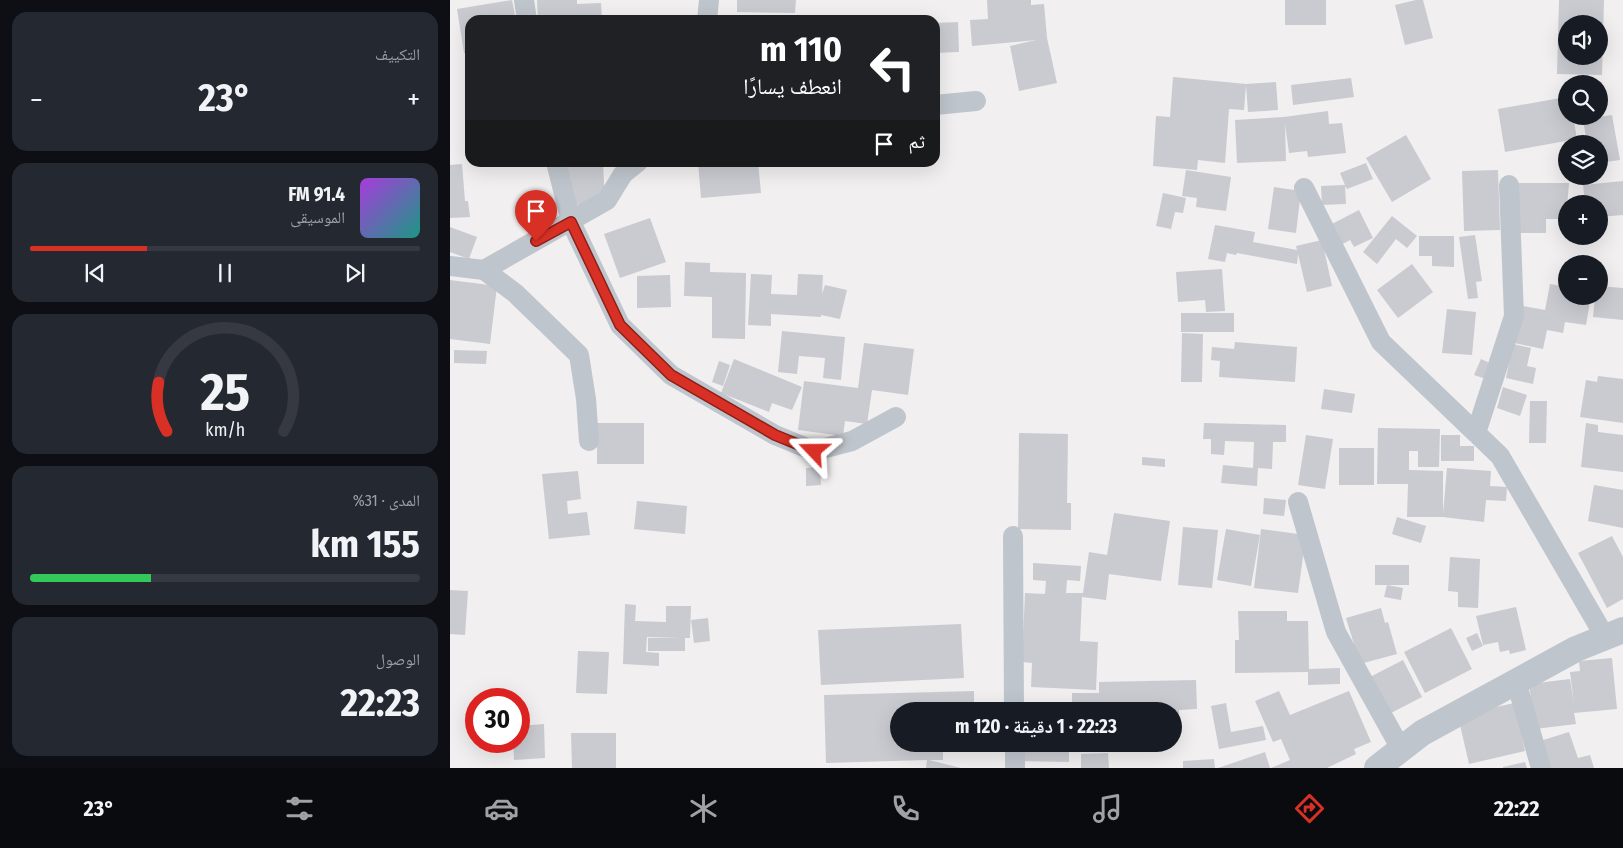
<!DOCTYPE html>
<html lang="ar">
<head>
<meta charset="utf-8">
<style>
	:root { --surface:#171b24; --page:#242831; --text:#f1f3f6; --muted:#9ea1a6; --line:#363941; --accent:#d93025 }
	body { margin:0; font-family:"Fira Sans Condensed","Noto Naskh Arabic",sans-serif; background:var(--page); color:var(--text); direction:rtl; height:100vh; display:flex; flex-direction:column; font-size:19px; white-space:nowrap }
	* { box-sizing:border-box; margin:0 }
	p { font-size:16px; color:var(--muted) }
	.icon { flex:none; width:28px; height:28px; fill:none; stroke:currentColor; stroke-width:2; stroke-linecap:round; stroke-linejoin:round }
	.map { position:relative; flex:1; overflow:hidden; direction:ltr }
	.drawer { display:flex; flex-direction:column; gap:12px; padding:12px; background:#0d0f14; width:450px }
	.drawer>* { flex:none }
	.banner { position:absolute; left:15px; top:15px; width:475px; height:152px; border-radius:15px; box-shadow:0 5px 20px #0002; direction:rtl; background:#202124; color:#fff; overflow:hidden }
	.fabs { position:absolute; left:1108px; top:15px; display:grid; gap:10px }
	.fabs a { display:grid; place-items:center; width:50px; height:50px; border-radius:50%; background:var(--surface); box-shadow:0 5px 20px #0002; font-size:25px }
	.speed { position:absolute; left:15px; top:688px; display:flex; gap:10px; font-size:25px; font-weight:700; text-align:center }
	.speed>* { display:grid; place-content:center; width:65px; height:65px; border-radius:50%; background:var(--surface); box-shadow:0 5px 20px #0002; line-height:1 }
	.speed .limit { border:8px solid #d22; background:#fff; color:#111 }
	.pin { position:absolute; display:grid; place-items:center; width:42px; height:42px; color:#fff; margin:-51px -21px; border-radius:50% 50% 50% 0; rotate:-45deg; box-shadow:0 0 5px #0007 }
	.pin .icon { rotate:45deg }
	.me { position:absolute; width:55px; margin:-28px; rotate:293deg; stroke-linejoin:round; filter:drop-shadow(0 0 4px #0008) }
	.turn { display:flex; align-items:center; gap:18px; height:105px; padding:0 15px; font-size:22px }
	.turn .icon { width:65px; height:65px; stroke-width:2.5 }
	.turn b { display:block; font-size:35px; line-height:42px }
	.then { display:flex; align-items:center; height:48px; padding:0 15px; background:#0003; gap:10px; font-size:19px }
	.big { font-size:38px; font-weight:700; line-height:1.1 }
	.drawer .widget { flex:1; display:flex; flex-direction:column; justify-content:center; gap:8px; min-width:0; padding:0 18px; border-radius:15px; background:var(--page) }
	.drawer .dial { align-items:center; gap:0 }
	.dial svg { height:130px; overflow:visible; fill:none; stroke:var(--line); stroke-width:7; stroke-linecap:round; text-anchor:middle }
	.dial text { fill:var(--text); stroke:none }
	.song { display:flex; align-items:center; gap:15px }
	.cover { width:60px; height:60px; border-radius:8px; background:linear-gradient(135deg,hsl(280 70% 55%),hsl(170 70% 35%)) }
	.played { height:5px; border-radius:2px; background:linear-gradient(90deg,var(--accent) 30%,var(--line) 30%) }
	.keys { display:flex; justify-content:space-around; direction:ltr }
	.heat { display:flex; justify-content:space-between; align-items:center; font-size:28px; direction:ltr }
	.charge { height:8px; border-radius:4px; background:linear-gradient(90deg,#34c759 31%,var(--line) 0) }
	.trip { position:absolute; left:440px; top:702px; width:292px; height:50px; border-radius:25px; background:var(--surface); box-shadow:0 5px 20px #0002; font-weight:700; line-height:50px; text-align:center; direction:rtl }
	.tabs { display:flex; height:80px; justify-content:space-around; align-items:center; background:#090b0e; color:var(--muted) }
	.tabs .icon { width:35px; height:35px }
	.tabs .selected { color:var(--accent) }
	.tabs b { font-size:22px; color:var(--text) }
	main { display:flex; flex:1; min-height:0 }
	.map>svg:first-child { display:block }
	.building { fill:#c9cbd1; fill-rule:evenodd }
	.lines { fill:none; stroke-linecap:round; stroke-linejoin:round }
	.minor { stroke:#bfc5cc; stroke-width:20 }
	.tertiary { stroke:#bfc5cc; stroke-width:26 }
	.route-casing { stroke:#8d1f18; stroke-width:12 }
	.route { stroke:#d93025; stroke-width:9 }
</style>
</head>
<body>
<main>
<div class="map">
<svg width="1173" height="768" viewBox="0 0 1173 768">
	<rect width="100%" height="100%" fill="#f1efef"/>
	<path class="building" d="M62 0 66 20H20V53H14L7 9Z
		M87 0H127V4L151 3 152 20H88Z
		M287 0H346L345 13 287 12Z
		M537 0H581V5L594 4 597 38 607 83 569 91 560 46 586 40 522 46 520 20 538 19Z
		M835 0H876V25H835Z
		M966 0H973L983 38 955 45 945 5Z
		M1109 0H1154L1152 75 1107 74ZM1116 24H1149V56H1116Z
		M508 22 509 52 485 53V23Z
		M723 77 796 84 826 82 828 110 798 112 796 85 794 110 779 109 775 163 748 160 747 170 703 166 706 116 720 117Z
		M901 78 904 97 843 105 841 85Z
		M1116 97V116H1123L1127 139 1055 152 1048 109Z
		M878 111 879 124 892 123 896 153 858 157 857 151 839 153 835 124 836 161 787 163 785 120 834 117Z
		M1162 115 1170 160 1149 163V144H1137L1133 119Z
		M956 135 981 179 942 202 916 158Z
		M117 162H153L155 204 119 205Z
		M248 162H308L311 193 251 198Z
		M916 163 923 179 897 189 895 186 896 204 872 205 871 186 895 185 890 173Z
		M12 164 15 201H18L20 217 0 218V165Z
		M736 170 781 177 776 211 746 207 747 198 732 196Z
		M1048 170 1050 230 1014 231 1012 171Z
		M1173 181V215L1149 217V204H1135L1133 185Z
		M1066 183H1119L1116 219H1096V233H1066Z
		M824 187 851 191 846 233 818 229Z
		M713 193 736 198 733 213 725 212 721 229 706 226Z
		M909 210 923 238 904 247 900 240 889 246 878 226Z
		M942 216 967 236 957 248 946 239 927 264 913 252Z
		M200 218 216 262 170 278 154 234Z
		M765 225 805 232 803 242 847 250 846 246 872 240 882 286 857 292 848 254 847 264 787 253 786 255 777 253 775 262 758 259Z
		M0 227 27 237 19 259 0 252Z
		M1025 235 1032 281 1026 282 1028 298 1018 299 1009 237Z
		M969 236H1004V267L982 266V256H969Z
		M235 262 260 263V272L296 273 295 339 262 338V297L234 296Z
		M962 264 983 292 948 318 927 290Z
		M772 269 775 311 756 312 755 300 728 302 726 272Z
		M301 274 322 275 321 294 347 295 348 274 373 275 372 294 375 285 397 290 390 319 371 315V317L321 314V326L298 325Z
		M220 275 221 307 187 308V276Z
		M0 280 47 286 40 344 0 339Z
		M1100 284 1116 287V296H1141L1136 325 1115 322 1113 333 1097 330 1093 349 1060 342 1067 305 1095 310Z
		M1149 286 1173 288V320L1143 317 1145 296H1149Z
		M997 309 1026 312 1022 355 992 353Z
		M731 313H784V332H731Z
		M332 331 395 337 391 380 373 378 375 358 349 356 347 374 328 372Z
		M732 333 753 334 752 382H731Z
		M785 342 847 347 845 382 769 377 770 361 761 360 762 347 784 349Z
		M414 343 464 349 458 395 422 390 417 424 395 421 393 436 348 430 354 381 408 388Z
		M1063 344 1081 348 1077 366 1086 368 1083 384 1056 378Z
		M4 350 37 351 36 364 4 363Z
		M284 359 352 387 342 410 322 403 319 412 271 393Z
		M1031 359 1042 364 1036 379 1024 375Z
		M269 361 280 365 273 386 262 382Z
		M1148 376 1173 379V423L1130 417 1136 380 1147 382Z
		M1053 387 1077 395 1070 416 1047 408Z
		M874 389 905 394 902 413 871 409Z
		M1080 401H1097L1096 443H1079Z
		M147 423H194V464H147Z
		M754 423 836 425V442H823L822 469 808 468 807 486 771 483 773 465 803 468 804 442 775 441 774 455 761 454V439H753Z
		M1136 423 1148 425V432L1173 435V472L1131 467Z
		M928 428 990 429 989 467H968V451H959V470L993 471V514L997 468 1041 471 1040 486 1057 487 1056 501 1036 500 1034 522 993 517H957L958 484H927Z
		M569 433 618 434 617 503H621V530L568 529Z
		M856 435 883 439 875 489 848 485Z
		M991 435H1010V446H1024V461H991Z
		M889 448H924V485H889Z
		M692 457 715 459V467L692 465Z
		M370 467 371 485 356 486V468Z
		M128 471 131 499 117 501 118 514 137 512 140 535 99 539 92 474Z
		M1144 485 1173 490V528L1138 521Z
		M814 498 836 500 834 516 813 514Z
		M187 501 237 506 235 534 184 529Z
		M664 513 720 521 711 581 659 574 656 600 632 597 630 641 648 642 646 690 581 687 582 663 572 662 575 593 595 594 596 581 583 580V563L631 566 630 581 617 580 616 593H633L639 552 657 555Z
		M947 517 976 526 971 543 942 534Z
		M733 527 768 530 762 588 728 585Z
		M776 529 810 535 801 586 767 580Z
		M811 529 856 535 848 593 804 588Z
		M1162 536 1173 557V599L1157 608 1128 553Z
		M1000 557 1030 559 1028 608 1008 607V592L998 591Z
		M925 565H959V585H925Z
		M937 585 953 588 951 600 934 597Z
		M0 590 18 591 15 635 0 634Z
		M175 604 186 605 185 621 216 622V606H241L240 638H235V651H198V638H230L197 637 196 652 209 653V666L173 664Z
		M1066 607 1076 650 1060 654 1059 650 1050 652 1048 642 1033 645 1026 616Z
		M931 608 935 623 938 622 947 654 910 664 896 618Z
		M788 611H837V621H858L859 669 890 668V684L858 685V672L785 673V640H789Z
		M258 618 260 641 244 643 241 620Z
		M511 624 514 678 371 685 368 630Z
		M1001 628 1022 669 975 693 954 652Z
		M1027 633 1033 646 1022 651 1016 638Z
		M128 651 159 652 157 694 126 693Z
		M1162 658 1167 709 1124 713 1126 724 1085 729 1079 684 1120 679 1124 704 1120 672 1130 671 1129 661Z
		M953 660 972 697 939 714 920 677Z
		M746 680 747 709 729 710 730 733H724V711H622V693H649V682Z
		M524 691V711H449V744H493V760H479L511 768H476L477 760 376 763 374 695Z
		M829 691 840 715 899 691 921 742 904 749 906 754 877 768H821L840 760 831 739 823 742 805 701Z
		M776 703 781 732 813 726 816 740 769 749 761 706Z
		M1064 703 1075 751 1019 764 1008 716Z
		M568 709H619V711H568Z
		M94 724 95 758 64 760 63 741H69V726Z
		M1119 732 1128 758 1140 755 1144 768H1099L1090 741Z
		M121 733H166V768H122Z
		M568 744H619V762L568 761Z
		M660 744H682V749L660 750Z
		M815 752 820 768H768Z
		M658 753 659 768H631V754Z
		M764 759 765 768H733V761Z
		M1075 762 1077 768H1053V767Z"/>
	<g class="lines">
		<path class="minor" d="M74 0 77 20
			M257 20 259 0
			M485 105 526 101
			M106 162 121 222 170 325 221 375 325 435 364 451 402 441 446 417
			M854 188 931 342 1050 456 1155 637
			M0 266 34 270 65 293 129 355 136 399 139 441
			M34 270 157 200 173 174 188 162
			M1026 433 1064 316 1059 185
			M848 502 886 632 951 749
			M563 536 564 711
			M1066 681 1091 768
			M565 744V768"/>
		<path class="tertiary" d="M927 768 972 733 1126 649 1173 630"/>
	</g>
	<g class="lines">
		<g class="route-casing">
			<path id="route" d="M86 241 121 222 170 325 221 375 325 435 364 451"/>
		</g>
		<use href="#route" class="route"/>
	</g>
</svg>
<div class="fabs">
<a><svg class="icon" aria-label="sound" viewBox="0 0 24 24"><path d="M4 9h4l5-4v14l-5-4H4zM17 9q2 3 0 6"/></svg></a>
<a><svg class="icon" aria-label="search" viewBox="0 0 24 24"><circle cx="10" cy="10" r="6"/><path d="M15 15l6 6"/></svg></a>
<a><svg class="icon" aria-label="layers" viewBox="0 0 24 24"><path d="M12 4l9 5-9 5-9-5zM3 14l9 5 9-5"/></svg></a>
<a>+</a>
<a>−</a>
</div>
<div class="speed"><div class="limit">30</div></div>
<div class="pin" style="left:86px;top:241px;background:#d93025"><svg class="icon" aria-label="arrive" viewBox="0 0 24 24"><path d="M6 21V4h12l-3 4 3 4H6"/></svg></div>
<svg class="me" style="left:364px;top:451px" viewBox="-20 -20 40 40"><path d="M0-17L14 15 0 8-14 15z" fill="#d93025" stroke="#fff" stroke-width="4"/></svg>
<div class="trip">22:23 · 1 دقيقة · 120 m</div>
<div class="banner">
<div class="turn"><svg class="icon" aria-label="left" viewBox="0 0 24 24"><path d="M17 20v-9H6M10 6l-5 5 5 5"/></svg><div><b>110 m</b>انعطف يسارًا</div></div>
<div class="then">ثم<svg class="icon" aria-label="arrive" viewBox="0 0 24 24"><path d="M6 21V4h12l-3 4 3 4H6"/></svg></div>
</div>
</div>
<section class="drawer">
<div class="widget"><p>التكييف</p>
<div class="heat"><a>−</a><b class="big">23°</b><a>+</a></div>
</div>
<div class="widget">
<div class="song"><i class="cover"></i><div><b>91.4 FM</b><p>الموسيقى</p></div></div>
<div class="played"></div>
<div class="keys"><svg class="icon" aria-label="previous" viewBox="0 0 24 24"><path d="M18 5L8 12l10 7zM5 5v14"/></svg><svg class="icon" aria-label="pause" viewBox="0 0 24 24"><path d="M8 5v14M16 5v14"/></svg><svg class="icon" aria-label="next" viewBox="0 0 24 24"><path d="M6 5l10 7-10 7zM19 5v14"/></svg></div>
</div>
<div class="widget dial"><svg viewBox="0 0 100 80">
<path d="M14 69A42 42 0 1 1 86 69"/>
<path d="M14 69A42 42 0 0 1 9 39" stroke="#d93025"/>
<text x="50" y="56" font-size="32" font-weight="700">25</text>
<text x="50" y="72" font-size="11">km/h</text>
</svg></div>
<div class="widget"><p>المدى · 31%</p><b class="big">155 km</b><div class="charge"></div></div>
<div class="widget"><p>الوصول</p><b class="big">22:23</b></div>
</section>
</main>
<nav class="tabs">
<b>22:22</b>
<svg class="icon selected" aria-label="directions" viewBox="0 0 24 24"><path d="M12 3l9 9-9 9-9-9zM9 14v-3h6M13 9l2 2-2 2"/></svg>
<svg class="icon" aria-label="music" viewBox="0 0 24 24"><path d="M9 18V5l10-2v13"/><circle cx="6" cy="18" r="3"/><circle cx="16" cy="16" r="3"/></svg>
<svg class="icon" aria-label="phone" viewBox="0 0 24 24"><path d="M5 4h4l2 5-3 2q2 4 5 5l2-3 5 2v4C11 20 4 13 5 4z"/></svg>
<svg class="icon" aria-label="climate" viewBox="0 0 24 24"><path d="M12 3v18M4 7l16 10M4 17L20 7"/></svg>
<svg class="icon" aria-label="car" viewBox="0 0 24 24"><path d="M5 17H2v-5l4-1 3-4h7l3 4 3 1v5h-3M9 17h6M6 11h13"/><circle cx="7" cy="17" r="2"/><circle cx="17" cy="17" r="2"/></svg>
<svg class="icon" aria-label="filters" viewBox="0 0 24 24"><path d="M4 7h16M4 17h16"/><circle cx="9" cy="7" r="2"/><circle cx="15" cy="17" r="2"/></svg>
<b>23°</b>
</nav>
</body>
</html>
